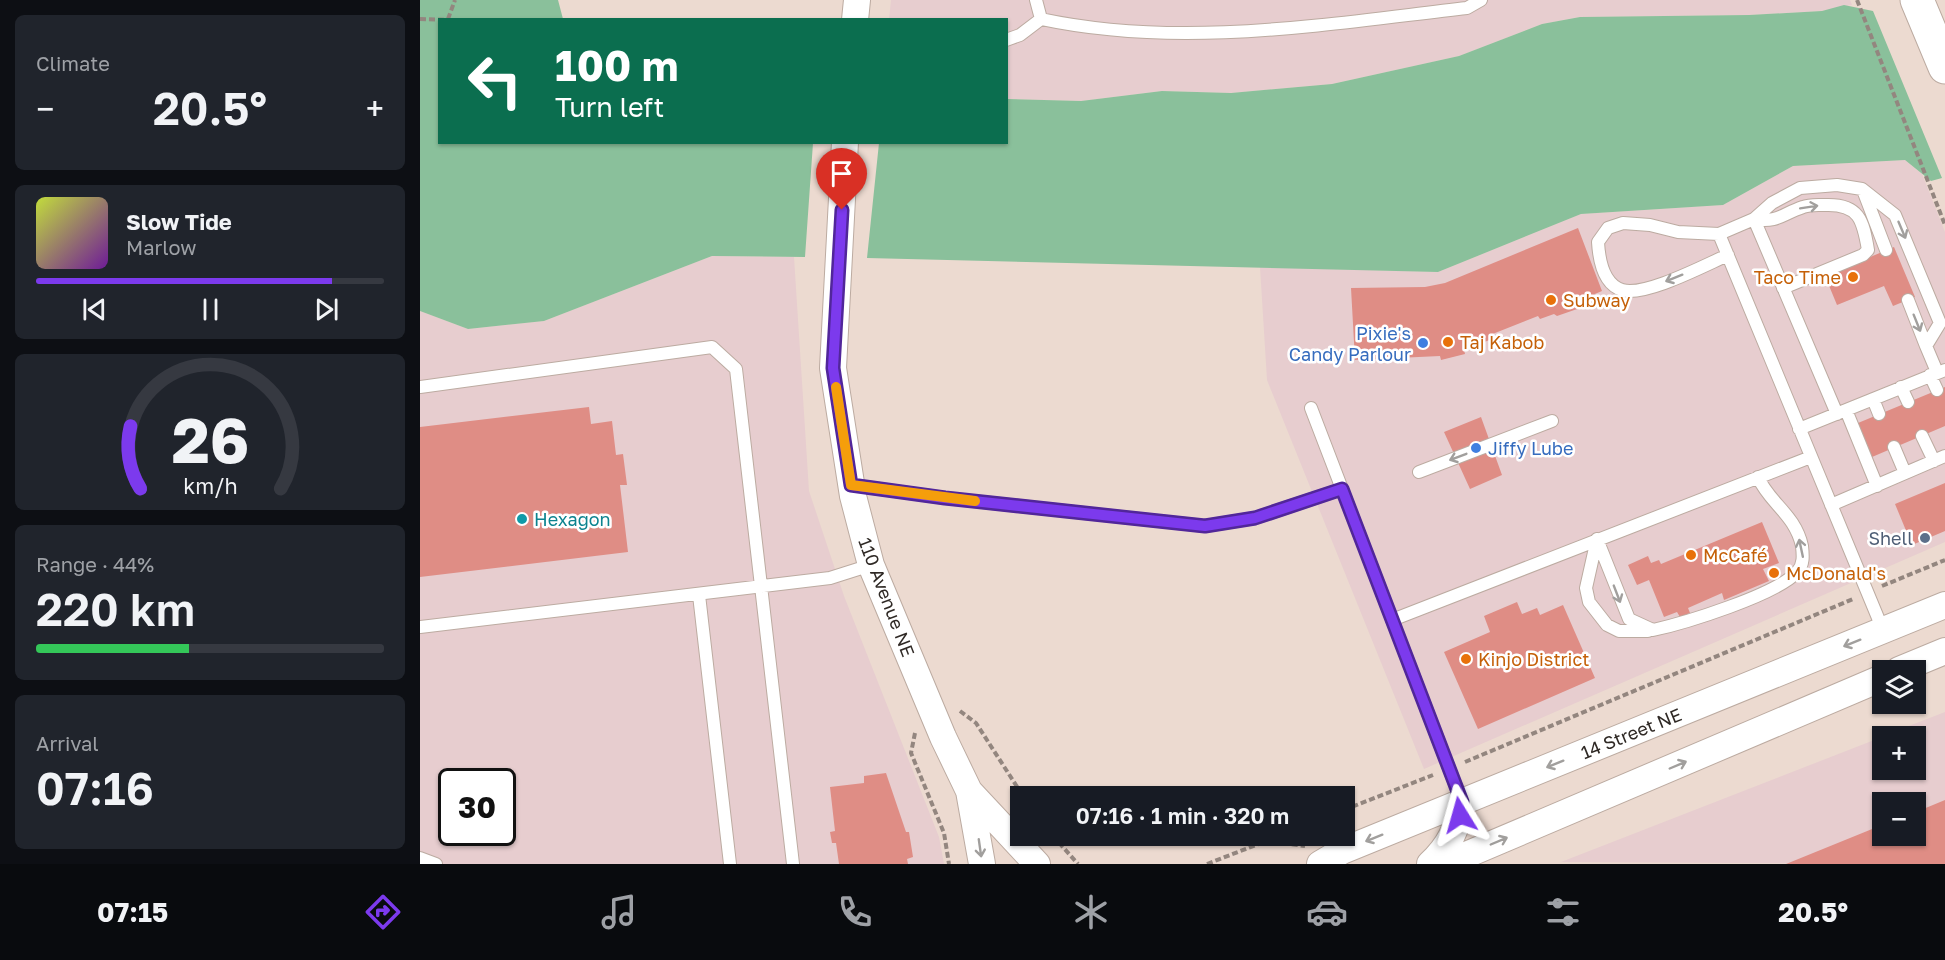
<!DOCTYPE html>
<html lang="en">
<head>
<meta charset="utf-8">
<style>
	:root { --surface:#171b24; --page:#20242c; --text:#f1f3f6; --muted:#9ea1a6; --line:#363941; --accent:#7c3aed }
	body { margin:0; font-family:"Golos Text",sans-serif; background:var(--page); color:var(--text); height:100vh; display:flex; flex-direction:column; font-size:22px; white-space:nowrap }
	* { box-sizing:border-box; margin:0 }
	p { font-size:20px; color:var(--muted) }
	.icon { flex:none; width:33px; height:33px; fill:none; stroke:currentColor; stroke-width:2; stroke-linecap:round; stroke-linejoin:round }
	.map { position:relative; flex:1; overflow:hidden }
	.drawer { display:flex; flex-direction:column; gap:15px; padding:15px; background:#0d0f14; width:420px }
	.drawer>* { flex:none }
	.guide { position:absolute; left:18px; top:18px; width:570px; height:126px; border-radius:0px; box-shadow:0 2px 4px #0004; background:#0b6e4f; color:#fff; overflow:hidden }
	.controls { position:absolute; left:1452px; top:660px; display:grid; gap:12px }
	.controls a { display:grid; place-items:center; width:54px; height:54px; border-radius:0px; background:var(--surface); box-shadow:0 2px 4px #0004; font-size:30px }
	.speed { position:absolute; left:18px; top:768px; display:flex; gap:12px; font-size:30px; font-weight:700; text-align:center }
	.speed>* { display:grid; place-content:center; width:78px; height:78px; border-radius:50%; background:var(--surface); box-shadow:0 2px 4px #0004; line-height:1 }
	.speed .limit { border:3px solid #111; border-radius:9px; background:#fff; color:#111 }
	.pin { position:absolute; display:grid; place-items:center; width:51px; height:51px; color:#fff; margin:-62px -26px; border-radius:50% 50% 50% 0; rotate:-45deg; box-shadow:0 0 6px #0007 }
	.pin .icon { rotate:45deg }
	.me { position:absolute; width:66px; margin:-33px; rotate:352deg; stroke-linejoin:round; filter:drop-shadow(0 0 4px #0008) }
	.turn { display:flex; align-items:center; gap:21px; height:126px; padding:0 18px; font-size:27px }
	.turn .icon { width:78px; height:78px; stroke-width:2.5 }
	.turn b { display:block; font-size:42px; line-height:51px }
	.big { font-size:45px; font-weight:600; line-height:1.1 }
	.drawer .tile { flex:1; display:flex; flex-direction:column; justify-content:center; gap:9px; min-width:0; padding:0 21px; border-radius:9px; background:var(--page) }
	.drawer .dial { align-items:center; gap:0 }
	.dial svg { height:156px; overflow:visible; fill:none; stroke:var(--line); stroke-width:7; stroke-linecap:round; text-anchor:middle }
	.dial text { fill:var(--text); stroke:none }
	.song { display:flex; align-items:center; gap:18px }
	.cover { width:72px; height:72px; border-radius:9px; background:linear-gradient(135deg,hsl(70 70% 55%),hsl(280 70% 35%)) }
	.played { height:6px; border-radius:3px; background:linear-gradient(90deg,var(--accent) 85%,var(--line) 85%) }
	.keys { display:flex; justify-content:space-around; direction:ltr }
	.heat { display:flex; justify-content:space-between; align-items:center; font-size:33px; direction:ltr }
	.charge { height:9px; border-radius:4px; background:linear-gradient(90deg,#34c759 44%,var(--line) 0) }
	.trip { position:absolute; left:590px; top:786px; width:345px; height:60px; border-radius:0px; background:var(--surface); box-shadow:0 2px 4px #0004; font-weight:600; line-height:60px; text-align:center }
	.dock { display:flex; height:96px; justify-content:space-around; align-items:center; background:#090b0e; color:var(--muted) }
	.dock .icon { width:42px; height:42px }
	.dock .current { color:var(--accent) }
	.dock b { font-size:27px; color:var(--text) }
	main { display:flex; flex:1; min-height:0 }
	.map>svg:first-child { display:block }
	.commercial { fill:#e7cdcf; fill-rule:evenodd }
	.green { fill:#8ac09b }
	.building { fill:#df8d85 }
	.lines { fill:none; stroke-linecap:round; stroke-linejoin:round }
	.service-casing { stroke:#bcaba1; stroke-width:14 }
	.minor-casing { stroke:#bcaba1; stroke-width:28 }
	.secondary-casing { stroke:#bcaba1; stroke-width:35 }
	.path { stroke:#93867f; stroke-width:4; stroke-dasharray:6 3; stroke-linecap:butt }
	.service { stroke:#fff; stroke-width:12 }
	.minor { stroke:#fff; stroke-width:26 }
	.secondary { stroke:#fff; stroke-width:33 }
	.oneway { stroke:#a19f9d }
	.route-casing { stroke:#51269a; stroke-width:15 }
	.route { stroke:#7c3aed; stroke-width:10 }
	.slow { stroke:#f59e0b; stroke-width:10 }
	.food-dot { fill:#e8710a; stroke:#fff; stroke-width:2 }
	.shop-dot { fill:#3f7fe0; stroke:#fff; stroke-width:2 }
	.culture-dot { fill:#0f9aa8; stroke:#fff; stroke-width:2 }
	.service-dot { fill:#5c6f8a; stroke:#fff; stroke-width:2 }
	.labels { text-anchor:middle; dominant-baseline:central; stroke-width:5; stroke-linejoin:round; paint-order:stroke }
	.food-label { font-size:18px; fill:#c56008; stroke:#fff; text-anchor:start }
	.shop-label { font-size:18px; fill:#366cbe; stroke:#fff; text-anchor:end }
	.culture-label { font-size:18px; fill:#0d838f; stroke:#fff; text-anchor:start }
	.service-label { font-size:18px; fill:#4e5e75; stroke:#fff; text-anchor:end }
	.street-label { font-size:18px; fill:#2f2925; stroke:#fff }
</style>
</head>
<body>
<main>
<section class="drawer">
<div class="tile"><p>Climate</p>
<div class="heat"><a>−</a><b class="big">20.5°</b><a>+</a></div>
</div>
<div class="tile">
<div class="song"><i class="cover"></i><div><b>Slow Tide</b><p>Marlow</p></div></div>
<div class="played"></div>
<div class="keys"><svg class="icon" aria-label="previous" viewBox="0 0 24 24"><path d="M18 5L8 12l10 7zM5 5v14"/></svg><svg class="icon" aria-label="pause" viewBox="0 0 24 24"><path d="M8 5v14M16 5v14"/></svg><svg class="icon" aria-label="next" viewBox="0 0 24 24"><path d="M6 5l10 7-10 7zM19 5v14"/></svg></div>
</div>
<div class="tile dial"><svg viewBox="0 0 100 80">
<path d="M14 69A42 42 0 1 1 86 69"/>
<path d="M14 69A42 42 0 0 1 9 37" stroke="#7c3aed"/>
<text x="50" y="56" font-size="32" font-weight="700">26</text>
<text x="50" y="72" font-size="11">km/h</text>
</svg></div>
<div class="tile"><p>Range · 44%</p><b class="big">220 km</b><div class="charge"></div></div>
<div class="tile"><p>Arrival</p><b class="big">07:16</b></div>
</section>
<div class="map">
<svg width="1525" height="864" viewBox="0 0 1525 864">
	<rect width="100%" height="100%" fill="#ecdad0"/>
	<path class="commercial" d="M471 0H1430L1432 5 1402 11 1329 15 1160 17 1122 24 1039 56 912 84 811 93 742 91 661 101 587 99 586 20H469Z
		M1485 160 1502 174 1525 232V542L1004 769 847 380 840 267 1018 272 1161 214 1303 205 1373 166Z
		M292 256 374 257 389 491 424 596 519 837 524 864H0V311L48 329 124 321ZM32 782H82V832H32Z
		M1525 712V864L1141 862 1462 737V770H1496V736H1463ZM1462 802H1496V836H1462Z"/>
	<path class="green" d="M0 0H138L143 19 20 20V142L393 143 385 257 292 256 124 321 48 329 0 311Z
		M1424 5 1453 11 1522 178 1511 181 1485 160 1373 166 1303 205 1161 214 1018 272 447 258 459 143 586 142 587 99 661 101 742 91 811 93 912 84 1039 56 1122 24 1160 17 1329 15 1402 11Z"/>
	<path class="building" d="M1158 228 1182 291 1158 301 1160 308 1137 316 1134 314 1120 319 1118 316 1070 335 1072 339 1044 350 1045 354 1021 360 1020 356 935 360 931 288 1005 287 1025 283Z
		M1474 247 1495 297 1473 306 1464 286 1417 305 1405 276Z
		M1525 387V426L1452 457 1438 423Z
		M169 407 171 424 192 421 196 455 203 454 207 485H200L208 552 0 577V427Z
		M1061 417 1082 475 1050 489 1024 432Z
		M1525 483V531L1492 545 1475 504Z
		M1342 522 1359 563 1343 569 1349 581 1304 600 1302 593 1268 608 1270 613 1260 617 1257 612 1244 617 1229 580 1217 585 1208 565 1228 556 1231 563 1239 560 1241 564Z
		M1097 602 1102 614 1117 608 1120 615 1143 605 1175 678 1058 729 1024 652 1070 632 1064 616Z
		M466 773 486 832H489L493 857 487 859 488 864H419L416 843H412L410 832 415 831 410 787 444 783V776Z
		M1525 800V864H1366L1462 825V836H1496V812Z"/>
	<g class="lines">
		<g class="service-casing">
			<path id="service" d="M616 0 621 19C761 49 906 24 1047 8L1061 0
				M586 40 600 35 621 19
				M1443 190 1466 250
				M1334 219C1358 223 1362 214 1383 207 1390 204 1399 205 1406 205 1439 204 1443 220 1448 250L1443 255 1363 288
				M1334 219 1417 414
				M1299 234 1463 630
				M1308 255C1285 265 1225 297 1202 290 1183 284 1179 259 1178 242L1188 228 1203 223 1230 225 1258 232 1299 234 1334 219 1352 203 1380 188 1417 185 1442 189 1475 215 1520 323 1506 346 1517 372
				M1488 300 1506 346
				M1510 375 1517 390
				M0 387 292 347 316 369 373 864
				M1481 387 1488 402
				M1453 399 1459 414
				M891 408 1042 802
				M1426 410 1457 486
				M1379 429 1525 370
				M1502 436 1514 461
				M1474 447 1485 473
				M999 472 1132 421
				M431 485 525 498 785 526 835 518 922 489
				M1411 505 1525 456
				M1177 539 1209 619 1233 630C1265 623 1356 595 1377 572 1384 565 1383 555 1382 546 1375 514 1349 503 1338 477
				M1177 539 1166 588 1169 602 1187 625 1199 631H1228
				M279 595 310 864
				M972 620 1391 457
				M0 627 410 578 451 565
				M0 858 16 864"/>
		</g>
		<g class="minor-casing">
			<path id="minor" d="M435 20 437 0
				M425 142 413 368 433 496 451 565 523 737 549 791 617 864
				M1479 670 1525 651
				M549 791 562 864
				M900 864 922 851 1525 605
				M1010 864C1030 845 1037 829 1042 802
				M1025 864 1462 678"/>
		</g>
		<g class="secondary-casing">
			<path id="secondary" d="M1497 0 1525 67"/>
		</g>
		<path class="path" d="M1437 0 1525 225
			M0 19 29 20
			M28 19 35 0
			M1462 586 1525 560
			M540 711 556 723 603 796
			M495 733 491 753 524 833 529 864
			M1045 762 1433 599
			M924 810 1013 775
			M633 836 658 864
			M845 841 885 846
			M787 864 859 836"/>
		<use href="#service" class="service"/>
		<use href="#minor" class="minor"/>
		<use href="#secondary" class="secondary"/>
	</g>
	<defs><path id="oneway-shaft" d="M-6 0H5M1.5-3L5.5 0L1.5 3" fill="none" stroke-width="1.6" stroke-linecap="round" stroke-linejoin="round" transform="scale(1.5)"/></defs>
	<g class="oneway">
		<use href="#oneway-shaft" transform="translate(1389 207) rotate(-9)"/>
		<use href="#oneway-shaft" transform="translate(1482 230) rotate(67)"/>
		<use href="#oneway-shaft" transform="translate(1254 278) rotate(158)"/>
		<use href="#oneway-shaft" transform="translate(1497 323) rotate(68)"/>
		<use href="#oneway-shaft" transform="translate(1038 457) rotate(159)"/>
		<use href="#oneway-shaft" transform="translate(1381 548) rotate(-102)"/>
		<use href="#oneway-shaft" transform="translate(1197 594) rotate(69)"/>
		<use href="#oneway-shaft" transform="translate(1432 643) rotate(158)"/>
		<use href="#oneway-shaft" transform="translate(1135 764) rotate(158)"/>
		<use href="#oneway-shaft" transform="translate(1258 765) rotate(-23)"/>
		<use href="#oneway-shaft" transform="translate(954 838) rotate(158)"/>
		<use href="#oneway-shaft" transform="translate(1079 841) rotate(-23)"/>
		<use href="#oneway-shaft" transform="translate(560 848) rotate(82)"/>
	</g>
	<g class="lines">
		<g class="route-casing">
			<path id="route" d="M422 210 413 368 431 485 525 498 785 526 835 518 922 489 1042 802 1040 815"/>
		</g>
		<use href="#route" class="route"/>
		<path class="slow" d="M416 387 431 485 555 501"/>
	</g>
	<g class="food-dot">
		<circle cx="1433" cy="277" r="6"/>
		<circle cx="1131" cy="300" r="6"/>
		<circle cx="1028" cy="342" r="6"/>
		<circle cx="1271" cy="555" r="6"/>
		<circle cx="1354" cy="573" r="6"/>
		<circle cx="1046" cy="659" r="6"/>
	</g>
	<g class="shop-dot">
		<circle cx="1003" cy="343" r="6"/>
		<circle cx="1056" cy="448" r="6"/>
	</g>
	<circle class="culture-dot" cx="102" cy="519" r="6"/>
	<circle class="service-dot" cx="1505" cy="538" r="6"/>
	<g class="labels">
		<g class="food-label">
			<text x="1421" y="277" text-anchor="end">Taco Time</text>
			<text x="1143" y="300">Subway</text>
			<text x="1040" y="342">Taj Kabob</text>
			<text x="1283" y="555">McCafé</text>
			<text x="1366" y="573">McDonald's</text>
			<text x="1058" y="659">Kinjo District</text>
		</g>
		<g class="shop-label">
			<text x="991" y="333">Pixie's<tspan x="991" dy="21">Candy Parlour</tspan></text>
			<text x="1068" y="448" text-anchor="start">Jiffy Lube</text>
		</g>
		<g class="culture-label">
			<text x="114" y="519">Hexagon</text>
		</g>
		<g class="service-label">
			<text x="1493" y="538">Shell</text>
		</g>
		<g class="street-label">
			<text transform="translate(467 597) rotate(69)">110 Avenue NE</text>
			<text transform="translate(1211 733) rotate(-22)">14 Street NE</text>
		</g>
	</g>
</svg>
<div class="controls">
<a><svg class="icon" aria-label="layers" viewBox="0 0 24 24"><path d="M12 4l9 5-9 5-9-5zM3 14l9 5 9-5"/></svg></a>
<a>+</a>
<a>−</a>
</div>
<div class="speed"><div class="limit">30</div></div>
<div class="pin" style="left:422px;top:210px;background:#d93025"><svg class="icon" aria-label="arrive" viewBox="0 0 24 24"><path d="M6 21V4h12l-3 4 3 4H6"/></svg></div>
<svg class="me" style="left:1040px;top:815px" viewBox="-20 -20 40 40"><path d="M0-17L14 15 0 8-14 15z" fill="#7c3aed" stroke="#fff" stroke-width="4"/></svg>
<div class="trip">07:16 · 1 min · 320 m</div>
<div class="guide">
<div class="turn"><svg class="icon" aria-label="left" viewBox="0 0 24 24"><path d="M17 20v-9H6M10 6l-5 5 5 5"/></svg><div><b>100 m</b>Turn left</div></div>
</div>
</div>
</main>
<nav class="dock">
<b>07:15</b>
<svg class="icon current" aria-label="directions" viewBox="0 0 24 24"><path d="M12 3l9 9-9 9-9-9zM9 14v-3h6M13 9l2 2-2 2"/></svg>
<svg class="icon" aria-label="music" viewBox="0 0 24 24"><path d="M9 18V5l10-2v13"/><circle cx="6" cy="18" r="3"/><circle cx="16" cy="16" r="3"/></svg>
<svg class="icon" aria-label="phone" viewBox="0 0 24 24"><path d="M5 4h4l2 5-3 2q2 4 5 5l2-3 5 2v4C11 20 4 13 5 4z"/></svg>
<svg class="icon" aria-label="climate" viewBox="0 0 24 24"><path d="M12 3v18M4 7l16 10M4 17L20 7"/></svg>
<svg class="icon" aria-label="car" viewBox="0 0 24 24"><path d="M5 17H2v-5l4-1 3-4h7l3 4 3 1v5h-3M9 17h6M6 11h13"/><circle cx="7" cy="17" r="2"/><circle cx="17" cy="17" r="2"/></svg>
<svg class="icon" aria-label="filters" viewBox="0 0 24 24"><path d="M4 7h16M4 17h16"/><circle cx="9" cy="7" r="2"/><circle cx="15" cy="17" r="2"/></svg>
<b>20.5°</b>
</nav>
</body>
</html>
